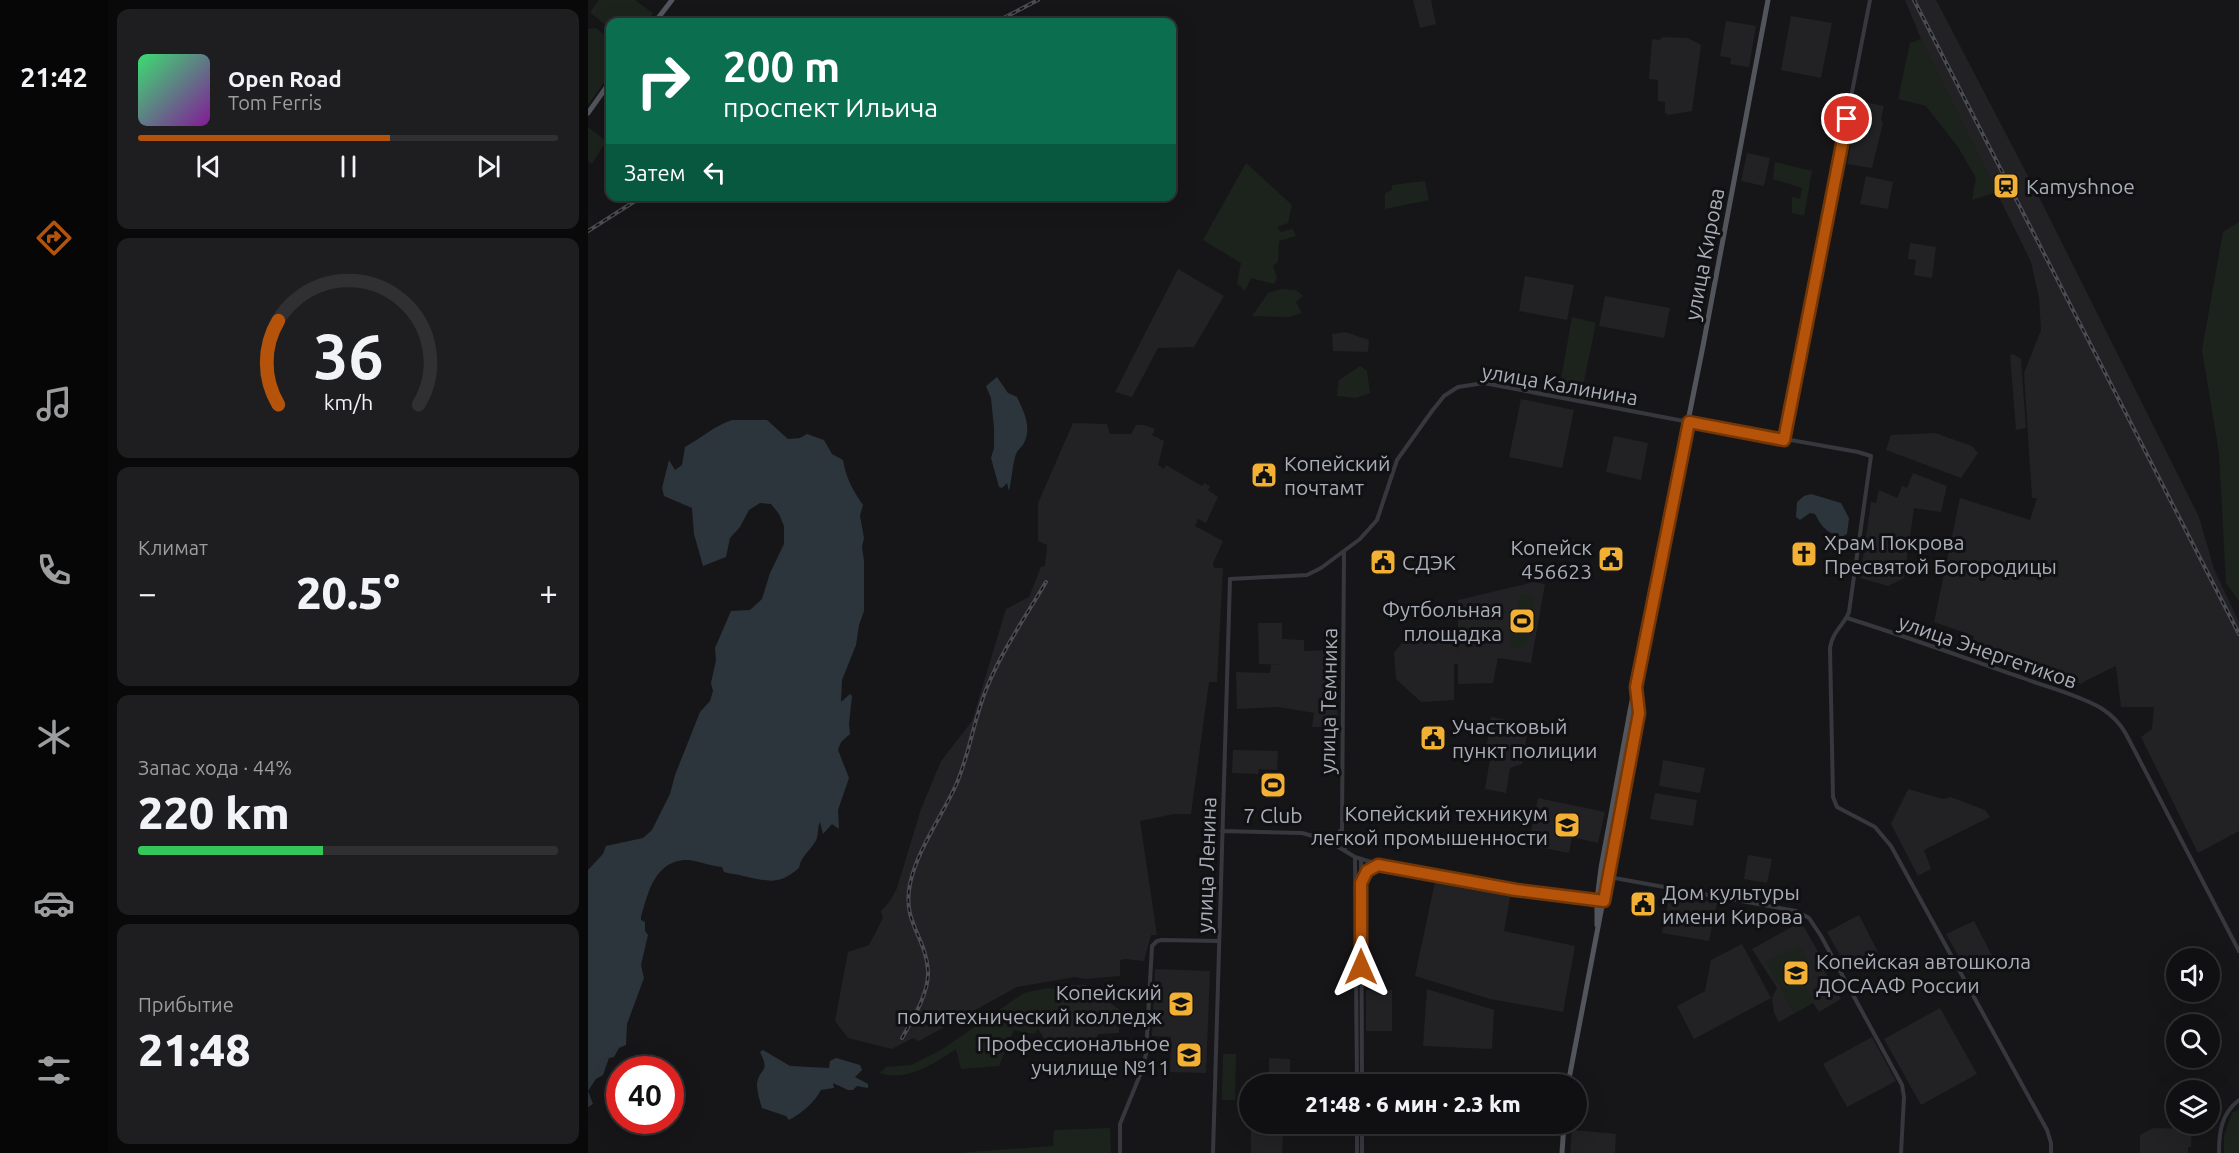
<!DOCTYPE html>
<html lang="ru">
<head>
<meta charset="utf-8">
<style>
	:root { --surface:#101012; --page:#1e1e20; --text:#f1f3f6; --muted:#9c9d9f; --line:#303032; --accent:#b45309 }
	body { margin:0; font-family:Ubuntu,sans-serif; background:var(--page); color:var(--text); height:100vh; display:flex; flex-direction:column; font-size:22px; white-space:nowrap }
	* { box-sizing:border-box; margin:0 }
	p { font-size:20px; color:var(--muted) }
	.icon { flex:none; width:33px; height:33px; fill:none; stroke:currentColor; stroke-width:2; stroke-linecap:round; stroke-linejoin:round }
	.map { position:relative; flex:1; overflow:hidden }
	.drawer { display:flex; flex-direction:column; gap:9px; padding:9px; background:#09090a; width:480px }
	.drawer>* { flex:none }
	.hud { position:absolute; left:18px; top:18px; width:570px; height:183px; border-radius:12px; box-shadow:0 6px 24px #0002,0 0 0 2px var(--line); background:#0b6e4f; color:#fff; overflow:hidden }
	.tools { position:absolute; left:1578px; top:948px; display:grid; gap:12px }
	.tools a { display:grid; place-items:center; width:54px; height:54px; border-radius:50%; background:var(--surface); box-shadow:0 6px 24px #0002,0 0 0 2px var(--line); font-size:30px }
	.speed { position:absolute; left:18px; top:1056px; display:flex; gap:12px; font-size:30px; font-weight:700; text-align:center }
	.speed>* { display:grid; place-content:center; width:78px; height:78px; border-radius:50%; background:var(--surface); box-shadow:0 6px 24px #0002,0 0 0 2px var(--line); line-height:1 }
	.speed .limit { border:9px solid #d22; background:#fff; color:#111 }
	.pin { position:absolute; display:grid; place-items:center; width:51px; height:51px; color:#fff; margin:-26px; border:3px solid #fff; border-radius:50%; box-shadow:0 2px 6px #0007 }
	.me { position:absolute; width:66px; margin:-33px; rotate:0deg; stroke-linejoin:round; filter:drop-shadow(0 0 4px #0008) }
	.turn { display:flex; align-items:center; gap:21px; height:126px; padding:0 18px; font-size:27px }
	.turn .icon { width:78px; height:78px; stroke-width:2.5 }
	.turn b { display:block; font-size:42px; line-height:51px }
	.then { display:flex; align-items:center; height:57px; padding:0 18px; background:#0003; gap:12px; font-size:22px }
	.big { font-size:45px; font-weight:800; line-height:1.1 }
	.drawer .tile { flex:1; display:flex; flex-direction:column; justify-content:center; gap:9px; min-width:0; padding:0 21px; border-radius:12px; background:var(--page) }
	.drawer .dial { align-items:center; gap:0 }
	.dial svg { height:156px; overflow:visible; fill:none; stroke:var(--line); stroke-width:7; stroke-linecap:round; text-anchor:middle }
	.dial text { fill:var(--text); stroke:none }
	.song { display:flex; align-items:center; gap:18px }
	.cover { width:72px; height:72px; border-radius:9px; background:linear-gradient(135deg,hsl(140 70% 55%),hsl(290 70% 35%)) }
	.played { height:6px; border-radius:3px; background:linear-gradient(90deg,var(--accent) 60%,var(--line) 60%) }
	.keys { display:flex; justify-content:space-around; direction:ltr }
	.heat { display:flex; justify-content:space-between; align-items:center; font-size:33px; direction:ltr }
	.charge { height:9px; border-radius:4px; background:linear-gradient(90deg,#34c759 44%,var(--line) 0) }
	.trip { position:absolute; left:651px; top:1074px; width:348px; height:60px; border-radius:30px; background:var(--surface); box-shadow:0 6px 24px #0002,0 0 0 2px var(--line); font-weight:800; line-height:60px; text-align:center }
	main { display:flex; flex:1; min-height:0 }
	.tabs { display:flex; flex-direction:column; width:108px; justify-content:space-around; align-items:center; background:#060607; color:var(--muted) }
	.tabs .icon { width:42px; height:42px }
	.tabs .on { color:var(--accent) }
	.tabs b { font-size:27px; color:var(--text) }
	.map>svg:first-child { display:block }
	.built { fill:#222225 }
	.green { fill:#1c231d }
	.water { fill:#2c353c }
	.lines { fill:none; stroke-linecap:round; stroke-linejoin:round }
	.minor { stroke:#37383d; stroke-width:4 }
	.major { stroke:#53555c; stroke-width:5 }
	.rail-casing { stroke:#4a4c52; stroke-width:4 }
	.rail { stroke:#111113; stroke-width:1.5; stroke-dasharray:4.5; stroke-linecap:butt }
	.route-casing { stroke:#753606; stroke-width:15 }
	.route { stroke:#b45309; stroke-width:10 }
	.labels { text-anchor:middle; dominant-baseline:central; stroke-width:6; stroke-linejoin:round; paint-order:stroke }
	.poi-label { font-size:21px; fill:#a8adb8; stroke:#111113; text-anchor:start }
	.street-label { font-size:21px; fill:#a8adb8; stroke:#111113 }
</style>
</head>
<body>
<main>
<nav class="tabs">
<b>21:42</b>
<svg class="icon on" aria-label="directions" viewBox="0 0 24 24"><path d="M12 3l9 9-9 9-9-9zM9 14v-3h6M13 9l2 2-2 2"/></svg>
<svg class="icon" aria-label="music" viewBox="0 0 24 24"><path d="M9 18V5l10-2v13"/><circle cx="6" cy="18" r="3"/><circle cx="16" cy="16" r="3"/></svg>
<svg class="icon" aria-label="phone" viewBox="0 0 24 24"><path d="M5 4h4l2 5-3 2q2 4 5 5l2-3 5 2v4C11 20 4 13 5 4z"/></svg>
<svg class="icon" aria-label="climate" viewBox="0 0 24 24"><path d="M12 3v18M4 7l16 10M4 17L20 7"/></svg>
<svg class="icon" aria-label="car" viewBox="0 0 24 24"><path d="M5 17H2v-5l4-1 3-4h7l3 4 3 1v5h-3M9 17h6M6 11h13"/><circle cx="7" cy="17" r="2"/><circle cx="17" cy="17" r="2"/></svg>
<svg class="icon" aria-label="filters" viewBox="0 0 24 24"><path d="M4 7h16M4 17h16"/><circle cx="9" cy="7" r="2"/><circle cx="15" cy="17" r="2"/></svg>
</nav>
<section class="drawer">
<div class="tile">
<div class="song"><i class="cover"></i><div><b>Open Road</b><p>Tom Ferris</p></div></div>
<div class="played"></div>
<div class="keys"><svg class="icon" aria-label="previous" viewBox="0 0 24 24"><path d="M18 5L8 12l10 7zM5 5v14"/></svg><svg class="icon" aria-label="pause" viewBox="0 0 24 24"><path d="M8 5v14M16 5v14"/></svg><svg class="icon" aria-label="next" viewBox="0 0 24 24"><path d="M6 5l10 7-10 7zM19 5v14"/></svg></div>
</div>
<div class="tile dial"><svg viewBox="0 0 100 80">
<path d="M14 69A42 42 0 1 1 86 69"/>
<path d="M14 69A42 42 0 0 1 14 26" stroke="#b45309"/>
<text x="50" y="56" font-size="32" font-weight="700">36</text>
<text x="50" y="72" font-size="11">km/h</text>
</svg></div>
<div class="tile"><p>Климат</p>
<div class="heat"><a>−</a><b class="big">20.5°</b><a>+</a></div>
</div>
<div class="tile"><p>Запас хода · 44%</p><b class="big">220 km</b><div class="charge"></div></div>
<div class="tile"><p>Прибытие</p><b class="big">21:48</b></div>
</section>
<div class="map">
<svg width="1651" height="1153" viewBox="0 0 1651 1153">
	<rect width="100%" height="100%" fill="#161618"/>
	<path class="built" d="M825 0H843L848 24 832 28Z
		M1317 0H1348L1451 197 1611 517 1626 569 1651 622V831L1610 853 1553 737 1564 729 1566 707H1533L1528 666 1497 681 1494 684 1429 662 1427 666 1382 648 1386 636 1346 622 1372 498 1442 520 1449 498H1444L1436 373 1453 330 1451 298 1443 262 1333 39Z
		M1203 16 1244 23 1233 78 1193 70Z
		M1138 21 1168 26 1161 67 1142 64 1143 58 1132 56Z
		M1075 37 1100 38 1113 45 1104 111 1080 115 1077 113V102L1070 101V80L1061 79 1064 39 1071 40Z
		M1271 101 1296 106 1293 119 1295 123 1284 168 1259 164Z
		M1159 153 1182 158 1176 186 1153 181Z
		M1278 176 1305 182 1300 209 1272 204Z
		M1322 243 1348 247 1344 278 1326 275 1328 260 1320 259Z
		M590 269 636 296 606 347 570 348 544 397 527 392Z
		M937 276 986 285 979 320 931 311Z
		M1017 296 1082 308 1076 338 1011 326Z
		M757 332 781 340 780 352 745 351 744 334Z
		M1425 354 1433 359 1438 428 1428 430 1422 355Z
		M933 399 986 410 974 468 921 457Z
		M485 423 519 424 522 434H543L548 425H556L567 429 564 435 576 441 570 465 576 469 578 465 614 486 616 483 622 486 620 490 630 497 618 523 610 519 607 526 635 541 625 563 626 568H635L629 682H621L603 814H586L552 821 569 935H563L556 961 537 959 532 960V976L497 979 487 977 429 987 331 1041 325 1038 304 1049 260 1038 247 1021 260 952 281 945 295 918 293 911 302 901 309 888 333 809 353 761 384 721 418 609 441 597 453 567 457 566 459 545 450 541V503Z
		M1347 433 1384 446 1390 453 1373 478 1298 450 1303 435Z
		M1026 436 1060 443 1053 480 1018 472Z
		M1325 473 1359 486 1353 512 1326 508 1316 578 1300 586 1272 578 1283 502 1288 503 1291 490 1309 498 1314 486 1319 488Z
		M946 582 957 584 943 663 910 658 905 683 870 684V664H866V700L833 702 808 679 806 653 825 629 832 626 844 629 869 641 870 655V600Z
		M670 623H694V639L716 640V651L748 650 750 727H724L726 713 690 707 649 709 648 672 682 673 683 665H696L671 664Z
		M903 717 941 724 934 764 922 768 918 793 897 789 902 759 897 757Z
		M645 750 690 751 689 770 671 769 670 774 644 773Z
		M1075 760 1117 768 1112 793 1071 786Z
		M1320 789 1355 799 1363 797 1397 810 1402 817 1336 850 1343 869 1330 876 1303 824Z
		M1067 793 1109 800 1105 826 1062 819Z
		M950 798 1017 812 1010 843 984 837 981 853 940 845Z
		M1160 855 1184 859 1179 883 1156 879Z
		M848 877 923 892 916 931 987 946 975 1012 902 999 827 976Z
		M1082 893 1129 903 1121 941 1074 933Z
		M1271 915 1290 952 1259 968 1239 932Z
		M1386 921 1407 961 1380 973 1358 934Z
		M1213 922 1232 955 1229 958 1253 999 1231 1012 1225 1003 1191 1022 1186 1013 1184 998 1189 988 1164 949Z
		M1154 944 1183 998 1106 1039 1089 1006 1117 991 1123 960Z
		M567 969 622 971 618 1073 582 1072 583 1037 564 1036Z
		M480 985H498L532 1010 531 1033 510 1034 507 1043 496 1037 490 1044 465 1054 449 1027 461 1000Z
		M839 989 906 1010 904 1049 835 1046Z
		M778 990H804V1031H778Z
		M1352 1008 1389 1074 1333 1105 1296 1039Z
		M1284 1037 1308 1081 1259 1107 1235 1064Z
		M681 1058 702 1059V1084H681Z
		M1565 1128 1604 1129 1603 1147H1600V1153H1552V1135Z
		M984 1130 1028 1134 1027 1153H982Z
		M663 1131H695L694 1153H663Z"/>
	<path class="green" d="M11 0H47L65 13 59 22H22V29L2 12Z
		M8 28 22 40V74L0 105V29Z
		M1333 39 1409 192 1384 200 1388 178 1370 147 1338 106 1310 99 1322 43Z
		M0 127 18 141 4 164 0 161Z
		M1187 162 1224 171 1216 216 1204 213V197L1212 199 1214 188 1185 179Z
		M658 163 704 205 700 223 689 227 693 232 705 229 708 236 691 241 690 262 685 266 689 278 686 284 663 278 657 291 649 283 653 263 615 240Z
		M837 181 841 200 797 209V193L804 190V185Z
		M1651 222V601L1638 583 1631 453 1614 350 1635 232Z
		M693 289 708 290 715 296 708 302 714 313 700 317 664 316 680 293Z
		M984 317 1008 323 993 395 971 391Z
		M772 366 779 371 782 393 768 398 749 396 751 380Z
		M934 594H941L946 597V602L938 643 934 647 928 648 923 644 922 639 930 599Z
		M1212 946 1223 966 1210 975 1226 1001 1205 1013 1178 961Z
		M459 988 482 991 446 1034 426 1030 411 1066 373 1069 368 1049C347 1063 319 1082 292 1073L298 1067 323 1065 353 1050 436 993Z
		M635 1054H648L647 1100H634Z
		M1651 1109V1153H1636V1136L1644 1113Z
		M522 1128 523 1153H370L465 1146 466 1130Z"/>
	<path class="water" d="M409 377 420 393 429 397C436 412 444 427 436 443 434 447 430 449 428 454 424 466 424 479 421 491L419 483 414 488 411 487 403 458 406 448V428L403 398 398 386Z
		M144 420H179L200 439 212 438 219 434 236 440 244 454 255 460C258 478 265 491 275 505L272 516 276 538 274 547 276 561V611L271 625 268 645 254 680 253 702 262 694 264 696 261 724 262 734 253 742 250 750 261 778 250 810 251 829 244 824 235 834 232 822C229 828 231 837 227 842 221 852 213 856 211 868 190 886 180 881 155 876 149 874 142 874 136 872L134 867C122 866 106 859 96 860 66 863 60 893 53 917V920L57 922V931L60 935 53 965 56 978 39 1024 38 1045 31 1048 26 1057 21 1058 15 1075 8 1079 0 1091 5 1104 0 1107V870L15 854 18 846 55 838 64 830 82 794 87 775 112 712 122 701 125 691 123 683 128 660 127 648 143 611 162 610 174 599 182 573 196 544V526L191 514 183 504 172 503 161 510 152 527 142 538 138 557 115 566 106 534 104 508 76 496 74 488 81 460 87 470 94 465 97 447C115 437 124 427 144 420Z
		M1223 494 1253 503 1261 518 1259 534 1253 537C1238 532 1234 527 1227 514L1222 513 1212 520 1208 517 1209 502 1216 496Z
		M175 1050 202 1066 241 1068 242 1061 248 1058 272 1065 274 1070 267 1077 280 1084V1088L269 1086 265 1090H260L245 1083 246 1088 233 1090C226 1103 214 1113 201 1120L198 1116 174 1108C172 1101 169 1092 169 1084 171 1067 183 1074 172 1052Z"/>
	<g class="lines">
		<path class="minor" d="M1196 440 1282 0
			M756 552 754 829 757 850
			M1259 618C1317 636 1374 657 1432 677 1458 687 1489 694 1513 708 1524 715 1532 723 1538 734L1651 951
			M634 831 714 833 739 840 767 857 793 865 928 890 1009 900
			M739 840 746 839 753 830
			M767 857 769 1084
			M773 860 774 1084
			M1021 877 1208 911 1221 918 1233 936 1314 1085 1316 1097 1313 1153
			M774 880 779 871 789 865
			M774 1124V1153
			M532 1153V1124L552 1075 558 1054 564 946 569 941 574 940 630 941
			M625 1153 642 579 719 575 733 568 772 539 789 520 809 460 844 411 856 396 870 387 896 383 1101 422 1270 452 1283 456 1261 612C1256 625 1244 632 1242 648L1245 797 1249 807 1287 827 1303 846 1459 1130 1463 1143V1153
			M769 1153V1124
			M1631 1153C1631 1132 1633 1114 1651 1100"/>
		<path class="major" d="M67 22 84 0
			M0 113 22 82
			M1009 925V900L1013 868 1042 711 1115 346 1180 0
			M980 1084 1051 713 1049 689
			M974 1153 976 1124"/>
		<g class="rail-casing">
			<path id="rail" d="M1326 0 1651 634
				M408 22 450 0
				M0 231 55 196
				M314 1038C325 1019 341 993 340 971 338 936 314 923 322 884 329 850 354 816 368 785 382 753 386 717 400 685 415 649 438 616 458 582"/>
		</g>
		<use href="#rail" class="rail"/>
	</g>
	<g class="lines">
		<g class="route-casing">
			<path id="route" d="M773 967V883L779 871 790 865 928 890 1016 901 1051 713 1048 687 1101 422 1196 440 1259 119"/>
		</g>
		<use href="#route" class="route"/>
	</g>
	<defs>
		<g id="station-square" transform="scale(1.35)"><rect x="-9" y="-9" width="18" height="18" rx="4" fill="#f2b134" stroke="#111113"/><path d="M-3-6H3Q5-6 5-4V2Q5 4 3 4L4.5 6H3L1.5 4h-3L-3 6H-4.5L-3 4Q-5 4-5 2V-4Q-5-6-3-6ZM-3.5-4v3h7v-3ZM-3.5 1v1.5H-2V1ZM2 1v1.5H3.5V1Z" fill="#111"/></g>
		<g id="civic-square" transform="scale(1.35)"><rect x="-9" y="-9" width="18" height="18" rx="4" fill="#f2b134" stroke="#111113"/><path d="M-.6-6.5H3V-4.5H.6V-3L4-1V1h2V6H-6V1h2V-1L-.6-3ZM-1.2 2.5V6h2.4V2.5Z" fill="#111"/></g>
		<g id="church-square" transform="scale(1.35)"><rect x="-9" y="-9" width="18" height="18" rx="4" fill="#f2b134" stroke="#111113"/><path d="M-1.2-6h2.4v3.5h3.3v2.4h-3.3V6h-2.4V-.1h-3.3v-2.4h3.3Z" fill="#111"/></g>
		<g id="stadium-square" transform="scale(1.35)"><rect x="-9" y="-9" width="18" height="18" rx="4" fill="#f2b134" stroke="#111113"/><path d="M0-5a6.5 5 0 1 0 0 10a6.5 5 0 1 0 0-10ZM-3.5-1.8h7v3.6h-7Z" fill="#111"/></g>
		<g id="university-square" transform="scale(1.35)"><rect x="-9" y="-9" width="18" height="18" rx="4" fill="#f2b134" stroke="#111113"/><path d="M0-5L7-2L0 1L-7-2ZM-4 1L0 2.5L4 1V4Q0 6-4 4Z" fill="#111"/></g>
	</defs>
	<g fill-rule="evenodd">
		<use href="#station-square" x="1418" y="186"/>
		<use href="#civic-square" x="676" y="475"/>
		<use href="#church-square" x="1216" y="554"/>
		<use href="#civic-square" x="1023" y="559"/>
		<use href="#civic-square" x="795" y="562"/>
		<use href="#stadium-square" x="934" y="621"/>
		<use href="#civic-square" x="845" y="738"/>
		<use href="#stadium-square" x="685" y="785"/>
		<use href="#university-square" x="979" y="825"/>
		<use href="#civic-square" x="1055" y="904"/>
		<use href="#university-square" x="1208" y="973"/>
		<use href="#university-square" x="593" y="1004"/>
		<use href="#university-square" x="601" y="1055"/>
	</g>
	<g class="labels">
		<g class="poi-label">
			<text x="1438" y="186">Kamyshnoe</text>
			<text x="696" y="463">Копейский<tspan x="696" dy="24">почтамт</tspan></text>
			<text x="1236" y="542">Храм Покрова<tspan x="1236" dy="24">Пресвятой Богородицы</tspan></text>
			<text x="1004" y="547" text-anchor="end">Копейск<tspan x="1004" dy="24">456623</tspan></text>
			<text x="814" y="562">СДЭК</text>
			<text x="914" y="609" text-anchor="end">Футбольная<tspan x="914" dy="24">площадка</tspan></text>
			<text x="864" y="726">Участковый<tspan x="864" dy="24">пункт полиции</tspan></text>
			<text x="960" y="813" text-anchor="end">Копейский техникум<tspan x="960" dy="24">легкой промышенности</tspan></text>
			<text x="685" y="815" text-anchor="middle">7 Club</text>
			<text x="1074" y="892">Дом культуры<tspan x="1074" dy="24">имени Кирова</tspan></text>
			<text x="1228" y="961">Копейская автошкола<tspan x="1228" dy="24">ДОСААФ России</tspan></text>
			<text x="574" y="992" text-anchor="end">Копейский<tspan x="574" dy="24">политехнический колледж</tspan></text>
			<text x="582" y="1043" text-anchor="end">Профессиональное<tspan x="582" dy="24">училище №11</tspan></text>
		</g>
		<g class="street-label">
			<text transform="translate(1116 254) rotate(-79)">улица Кирова</text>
			<text transform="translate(972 384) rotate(10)">улица Калинина</text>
			<text transform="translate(1400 651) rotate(19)">улица Энергетиков</text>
			<text transform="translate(740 701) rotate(-89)">улица Темника</text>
			<text transform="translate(618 865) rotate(-88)">улица Ленина</text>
		</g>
	</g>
</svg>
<div class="tools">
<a><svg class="icon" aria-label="sound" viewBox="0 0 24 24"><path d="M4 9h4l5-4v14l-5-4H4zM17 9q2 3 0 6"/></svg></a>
<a><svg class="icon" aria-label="search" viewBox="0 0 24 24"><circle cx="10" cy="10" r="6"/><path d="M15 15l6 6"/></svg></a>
<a><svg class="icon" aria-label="layers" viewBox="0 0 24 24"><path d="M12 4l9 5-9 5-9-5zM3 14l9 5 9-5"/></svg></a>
</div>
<div class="speed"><div class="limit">40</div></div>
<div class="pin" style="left:1259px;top:119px;background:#d93025"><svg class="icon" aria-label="arrive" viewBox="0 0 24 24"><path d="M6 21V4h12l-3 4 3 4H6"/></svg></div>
<svg class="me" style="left:773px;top:967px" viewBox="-20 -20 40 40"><path d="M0-17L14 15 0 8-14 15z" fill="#b45309" stroke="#fff" stroke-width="4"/></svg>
<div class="trip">21:48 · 6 мин · 2.3 km</div>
<div class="hud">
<div class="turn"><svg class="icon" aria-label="right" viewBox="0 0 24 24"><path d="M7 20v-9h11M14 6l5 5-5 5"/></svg><div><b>200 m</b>проспект Ильича</div></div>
<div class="then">Затем<svg class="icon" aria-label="left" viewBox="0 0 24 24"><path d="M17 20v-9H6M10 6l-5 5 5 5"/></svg></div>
</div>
</div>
</main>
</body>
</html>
